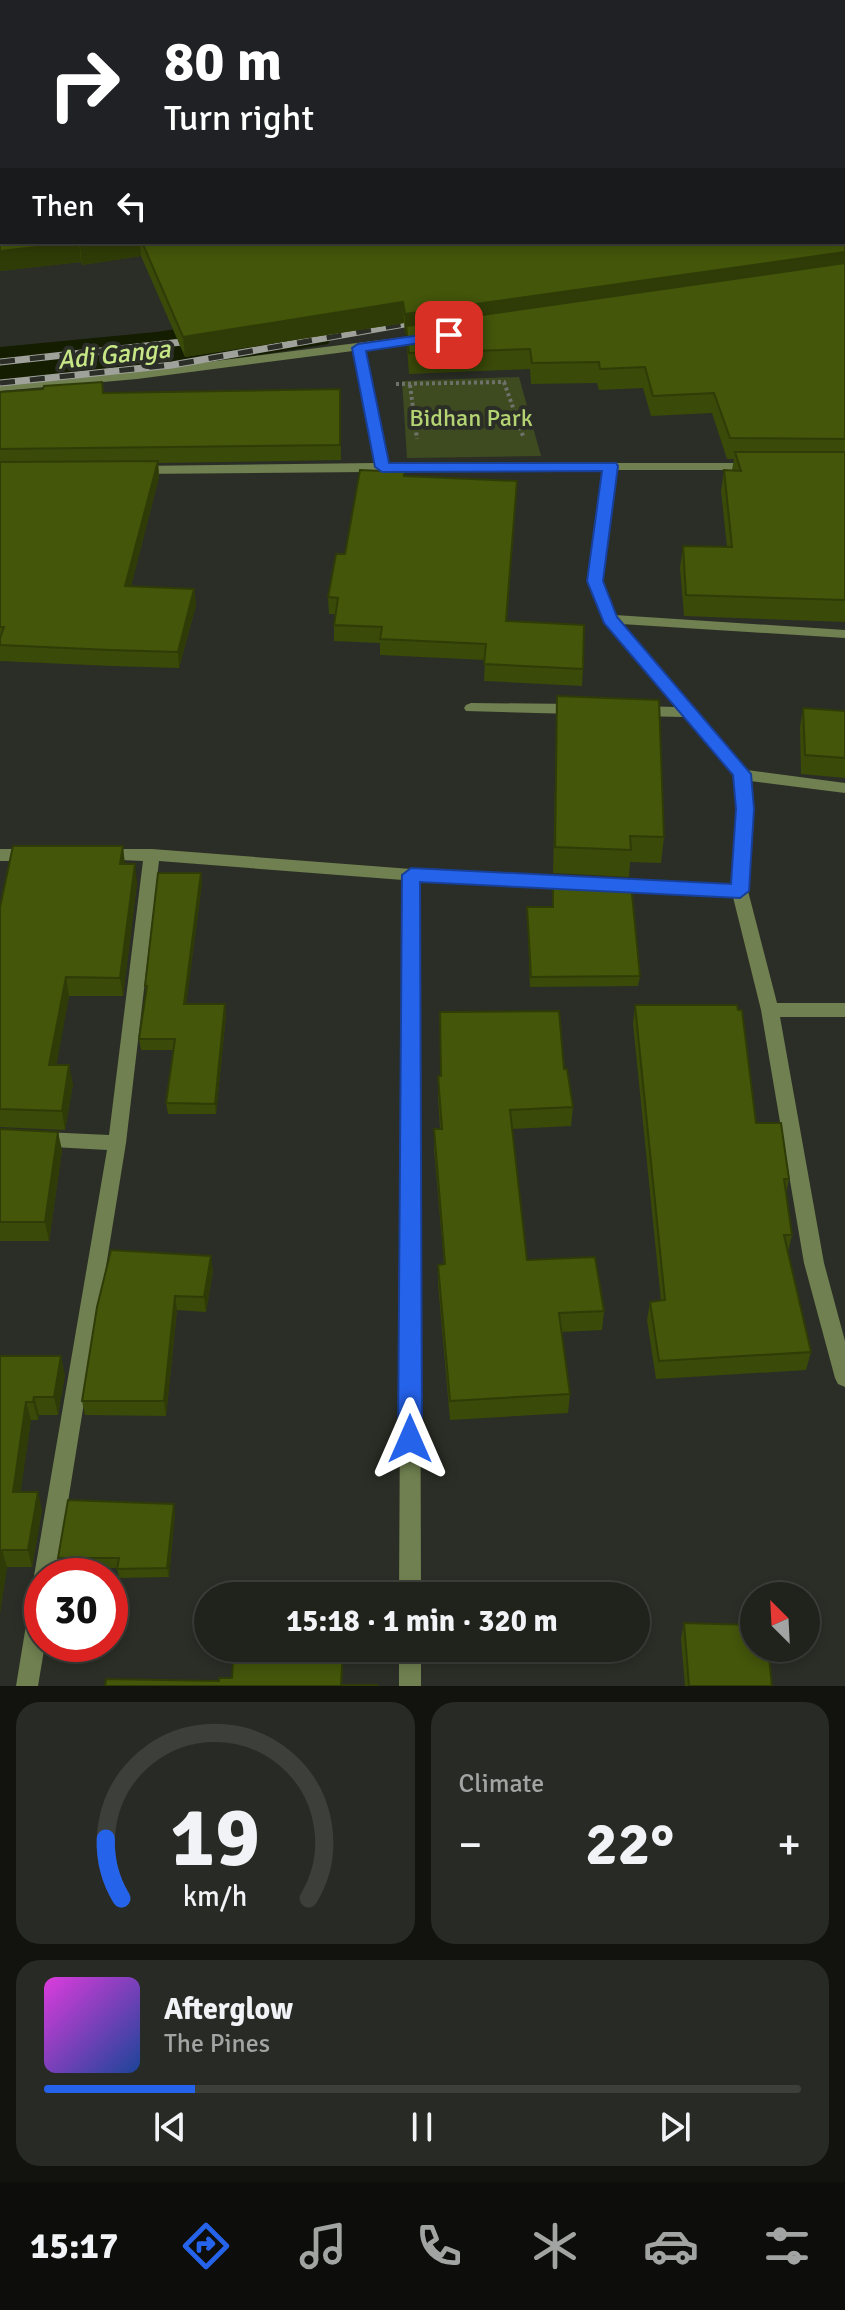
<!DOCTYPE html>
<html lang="en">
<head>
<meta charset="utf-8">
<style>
	:root { --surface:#20221c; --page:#282a25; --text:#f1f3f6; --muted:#a2a4a3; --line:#3d3f3b; --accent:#2563eb }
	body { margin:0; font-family:Signika,sans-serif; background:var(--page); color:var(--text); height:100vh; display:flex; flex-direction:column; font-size:30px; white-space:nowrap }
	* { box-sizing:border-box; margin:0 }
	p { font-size:26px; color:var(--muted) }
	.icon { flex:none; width:44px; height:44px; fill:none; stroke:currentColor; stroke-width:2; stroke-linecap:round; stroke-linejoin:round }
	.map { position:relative; height:1686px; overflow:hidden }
	.sheet { display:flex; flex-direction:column; gap:16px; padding:16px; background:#12130f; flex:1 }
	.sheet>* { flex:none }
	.top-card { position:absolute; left:0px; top:0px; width:846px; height:244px; box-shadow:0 4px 12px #0003,0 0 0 2px var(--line); background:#202124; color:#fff; overflow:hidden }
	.needle { width:52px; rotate:336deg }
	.controls { position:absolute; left:740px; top:1582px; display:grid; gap:16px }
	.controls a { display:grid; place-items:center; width:80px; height:80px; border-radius:50%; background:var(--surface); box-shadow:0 4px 12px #0003,0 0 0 2px var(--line); font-size:40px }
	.speed { position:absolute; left:24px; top:1558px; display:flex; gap:16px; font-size:40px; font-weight:700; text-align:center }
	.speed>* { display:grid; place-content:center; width:104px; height:104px; border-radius:50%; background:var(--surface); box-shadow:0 4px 12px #0003,0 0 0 2px var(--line); line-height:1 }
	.speed .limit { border:12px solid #d22; background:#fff; color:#111 }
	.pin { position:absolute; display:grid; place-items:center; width:68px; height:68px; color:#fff; margin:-34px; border-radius:16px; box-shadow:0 4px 12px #0006 }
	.me { position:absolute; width:88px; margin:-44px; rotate:0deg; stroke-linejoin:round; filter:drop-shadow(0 0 6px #0008) }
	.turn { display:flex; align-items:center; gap:28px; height:168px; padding:0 32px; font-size:36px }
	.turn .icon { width:104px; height:104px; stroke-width:2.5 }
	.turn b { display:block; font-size:56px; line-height:68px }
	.then { display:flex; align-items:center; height:76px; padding:0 32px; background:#0003; gap:16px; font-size:30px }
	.big { font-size:60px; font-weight:700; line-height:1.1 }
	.sheet .card { flex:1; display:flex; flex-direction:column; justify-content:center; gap:12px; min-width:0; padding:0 28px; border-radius:24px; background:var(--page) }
	.sheet .dial { align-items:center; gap:0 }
	.dial svg { height:208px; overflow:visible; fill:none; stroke:var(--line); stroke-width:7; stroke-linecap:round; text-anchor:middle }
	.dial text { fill:var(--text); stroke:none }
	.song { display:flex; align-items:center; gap:24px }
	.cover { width:96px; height:96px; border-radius:12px; background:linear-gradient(135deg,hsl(300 70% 55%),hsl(220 70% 35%)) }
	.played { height:8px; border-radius:4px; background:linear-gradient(90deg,var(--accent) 20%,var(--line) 20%) }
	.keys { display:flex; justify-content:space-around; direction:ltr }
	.heat { display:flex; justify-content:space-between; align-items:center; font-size:44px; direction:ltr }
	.sheet .tiles { flex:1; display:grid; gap:16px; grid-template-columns:1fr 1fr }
	.card:last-child { grid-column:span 2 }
	.trip { position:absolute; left:194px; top:1582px; width:456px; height:80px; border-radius:40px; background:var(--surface); box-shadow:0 4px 12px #0003,0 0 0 2px var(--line); font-weight:700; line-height:80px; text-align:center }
	.dock { display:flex; height:128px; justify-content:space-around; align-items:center; background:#0d0e0b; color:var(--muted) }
	.dock .icon { width:56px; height:56px }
	.dock .selected { color:var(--accent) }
	.dock b { font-size:36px; color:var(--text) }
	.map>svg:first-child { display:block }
	.green { fill:#3e4b20 }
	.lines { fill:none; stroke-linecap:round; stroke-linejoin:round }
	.river { fill:#141d00; fill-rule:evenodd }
	.path { stroke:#6f726b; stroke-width:4; stroke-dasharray:3 3; stroke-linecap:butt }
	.street { fill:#708050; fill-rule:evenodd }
	.primary { fill:#b2d26c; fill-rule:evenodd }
	.rail-casing { stroke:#9fa19b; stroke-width:7 }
	.rail { stroke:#2b2e26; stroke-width:5; stroke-dasharray:15; stroke-linecap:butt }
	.wall { fill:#3a4a09 }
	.shaded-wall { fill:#2f3c07 }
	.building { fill:#43560a; stroke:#2f3c07; stroke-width:2 }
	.route { fill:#2563eb; stroke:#184099; stroke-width:2 }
	.labels { text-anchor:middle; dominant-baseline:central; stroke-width:8; stroke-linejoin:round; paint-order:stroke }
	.far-park-label { font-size:24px; fill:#b4d372; stroke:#2b2e26 }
	.far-water-label { font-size:26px; font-style:italic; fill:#c7e786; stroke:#2b2e26 }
</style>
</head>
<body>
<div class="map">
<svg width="845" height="1686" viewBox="0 0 845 1686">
	<rect width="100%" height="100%" fill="#2b2e26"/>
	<path class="green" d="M519 377 541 456 407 458 402 381Z"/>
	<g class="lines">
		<path class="river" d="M304 310 328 316 337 330 328 344 156 372 0 389V347L156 332Z"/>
		<path class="path" d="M396 384 504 382 523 436
			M410 385 417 439"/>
		<path class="street" d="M66 0H76L65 2Z
			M353 0H363L352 2Z
			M414 0H424L413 2Z
			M845 119V126H844V119Z
			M428 334 432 335V341L364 350 388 463H760V469L755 470H616L602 581 615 615 845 630V638L621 624 747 770 845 783V793L750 781 753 809 748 891 777 1003H845V1017H780L824 1263 845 1341V1387L838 1384 835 1378 804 1263 761 1010 733 897 613 891 605 885 613 879 732 885 737 809 734 775 683 717 638 716 631 711 638 706 675 707 604 622 588 581 603 470 136 474 130 470 136 466 375 463 353 351 137 379 0 391V383L137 371Z
			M471 703 575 704 582 709 575 714 466 711 464 708 466 705Z
			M0 849H30L38 855 30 861H0Z
			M106 849H152L411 869 573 877 581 883 573 889 419 881 421 1596H399L403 880 159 861 126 1143 56 1576H42V1644H45L38 1686H16L31 1595 34 1588 41 1585 37 1583 34 1576 107 1150 0 1144V1130L109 1135 143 861 100 859 98 855Z
			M399 1648H421V1686H399Z"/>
		<path class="primary" d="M0 58H2V66H0Z
			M844 111H845V119H844Z"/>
		<g class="rail-casing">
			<path id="rail" d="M0 362 200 340
				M0 383 172 365 427 320"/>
		</g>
		<use href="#rail" class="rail"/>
	</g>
	<path class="wall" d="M0 0H42V2H2V43H0Z
		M231 0H312V2H230Z
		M0 70H2V126H0L2 137 0 140Z
		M0 166 2 242H844L845 167V622L684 616 680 568 683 546 727 547 721 491 724 470H732L734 459H727L712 413 651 416 643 388 599 390 597 383 531 384 530 369 409 374 406 334H405L404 323 185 357 141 256 82 265 81 262 0 271Z
		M340 389 341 460 158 463 159 477 131 586 194 589 196 605 179 668 112 666 0 661V392L103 393Z
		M404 476 516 497 507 621 583 669 582 686 484 681 485 660 380 655V643L334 641V625L335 614H329L328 597 345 554Z
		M557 696 664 837 661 863 630 862 629 877 553 873Z
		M803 708 845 711V778L801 774 800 727Z
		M125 864 137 883 123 996H69L56 1065 73 1084 65 1130 0 1127V907Z
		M202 883 186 1004 226 1015 216 1114H168L166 1103 173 1050H141L139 1039 146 995 145 986Z
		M527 907 640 976 638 986 530 987Z
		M635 1005 756 1123 789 1179 786 1194 792 1235 788 1252 811 1352 806 1370 656 1379 647 1320 650 1302 661 1301 633 1024Z
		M564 1069 573 1107 571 1126 512 1129 527 1260 604 1311 602 1330 561 1332 570 1394 568 1413 450 1420 438 1284V1265H444L434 1149V1129H440L438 1096V1076Z
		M0 1129 62 1150 49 1241H0Z
		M213 1271 206 1312 177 1310 166 1416 85 1415 82 1401 97 1307Z
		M0 1356 65 1375 58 1415H39L38 1420H31L20 1492 42 1510 32 1567H7L0 1613Z
		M175 1513 169 1577 119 1578 117 1568 60 1567 58 1558Z
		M684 1623 772 1686H685L681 1639Z"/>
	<path class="shaded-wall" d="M79 242 81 262 0 271V251Z
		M98 242H140L141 256 82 265 80 245Z
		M845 252V272L406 326V334H405V314Z
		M403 302 404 323 185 357 183 337Z
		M158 461 159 477 127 602 125 586Z
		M194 589 196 605 179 668 178 652Z
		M123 846 125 864H120Z
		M135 864 137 883 123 996 120 978Z
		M201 873 202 883 185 1015 184 1004Z
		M66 977 69 996 53 1084 49 1065Z
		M225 1004 226 1015 216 1114 215 1104Z
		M69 1065 73 1084 65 1130 62 1111Z
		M58 1132 62 1150 49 1241 45 1222Z
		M211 1256 213 1271 206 1312 204 1297Z
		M175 1296 177 1310 166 1416 164 1401Z
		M61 1356 65 1375 58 1415 54 1397Z
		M34 1397 39 1415 38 1420 33 1402Z
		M26 1402 31 1420 18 1510 13 1492Z
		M38 1492 42 1510 32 1567 28 1550Z
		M174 1504 175 1513 169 1577 167 1568Z
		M2 1550 7 1567 0 1613V1562Z
		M343 1648H344L342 1686H341Z"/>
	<path class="building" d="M0 0H34L33 2H2V28H0Z
		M231 0H276L275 2H230Z
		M436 0H845V60L844 2H436Z
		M0 70H2V112L1 107H0Z
		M0 166H2V242H98L80 245 79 242 0 251 1 193H0Z
		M844 167H845V252L405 314 403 302 183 337 142 242H844Z
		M845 263V439L730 438 714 393 653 396 645 367 600 369 599 362 532 363 530 349 409 353 406 326Z
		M102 382 103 393 340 389V445L0 449V392L43 389 44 386Z
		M735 452H845V600L686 595 683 546 732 547 724 470 741 471Z
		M158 461 125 586 194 589 178 652 110 650 0 645V638L4 627H0V462Z
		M360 470 404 472V476L517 481 506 621 584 625 583 669 484 664 486 644 380 639 382 627 334 625 338 598 328 597 336 554H345Z
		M557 696 659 700 664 837 630 836 631 850 555 847Z
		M803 708 845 711V758L805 755Z
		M13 846H123L120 864H135L120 978 66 977 49 1065H69L62 1111 0 1109V907Z
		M158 873H201L184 1004H225L215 1104 166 1103 175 1039H139L147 986H145Z
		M553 880 631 884 640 976 531 977 527 907H553Z
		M635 1005H737L738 1010H742L756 1123H781L789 1179H784L792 1235H784L811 1352 659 1361 650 1302 665 1300Z
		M559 1011 564 1069H567L573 1107 510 1110 527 1260 595 1257 604 1311 559 1313 570 1394 450 1401 438 1265 445 1264 434 1129H442L438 1076H441L440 1012Z
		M0 1129 58 1132 45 1222H0Z
		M111 1250 211 1256 204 1297 175 1296 164 1401H82L97 1307Z
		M0 1356H61L54 1397H34L33 1402H26L13 1492H38L28 1550H2L0 1562Z
		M68 1500 174 1504 167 1568 117 1569 119 1558H58Z
		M238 1584 345 1585V1596H238Z
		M684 1623 754 1625V1648H768L772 1686H689Z
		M234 1648H343L341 1685H377V1686H105L106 1679 219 1681V1678H232Z"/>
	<path class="route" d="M449 331 456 335 454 338 366 351 389 463H616L618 466 603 581 617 617 751 774 754 809 749 891 740 898 420 882 422 1439 419 1447 410 1450 402 1447 398 1439 402 875 411 868 731 884 736 809 733 775 604 623 587 581 602 471 382 472 375 467 352 348 358 344Z"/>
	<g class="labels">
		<g class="far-park-label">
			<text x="471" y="418">Bidhan Park</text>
		</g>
		<g class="far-water-label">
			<text transform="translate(114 355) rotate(-6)">Adi Ganga</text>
		</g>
	</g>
</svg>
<div class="controls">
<a><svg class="needle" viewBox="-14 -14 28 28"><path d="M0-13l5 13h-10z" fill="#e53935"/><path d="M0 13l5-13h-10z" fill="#a2a4a3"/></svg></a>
</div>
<div class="speed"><div class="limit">30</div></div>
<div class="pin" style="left:449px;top:335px;background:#d93025"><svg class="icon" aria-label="arrive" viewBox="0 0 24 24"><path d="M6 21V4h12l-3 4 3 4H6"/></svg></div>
<svg class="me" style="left:410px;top:1439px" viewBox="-20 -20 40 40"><path d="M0-17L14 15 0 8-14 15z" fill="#2563eb" stroke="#fff" stroke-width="4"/></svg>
<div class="trip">15:18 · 1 min · 320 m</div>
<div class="top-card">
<div class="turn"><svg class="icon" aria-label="right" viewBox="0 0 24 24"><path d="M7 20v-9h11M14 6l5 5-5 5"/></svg><div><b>80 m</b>Turn right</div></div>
<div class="then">Then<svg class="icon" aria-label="left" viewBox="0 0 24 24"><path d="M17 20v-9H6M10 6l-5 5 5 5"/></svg></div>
</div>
</div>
<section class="sheet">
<div class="tiles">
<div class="card dial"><svg viewBox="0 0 100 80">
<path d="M14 69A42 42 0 1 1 86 69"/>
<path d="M14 69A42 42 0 0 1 8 46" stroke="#2563eb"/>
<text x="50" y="56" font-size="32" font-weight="700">19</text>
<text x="50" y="72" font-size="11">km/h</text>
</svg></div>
<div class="card"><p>Climate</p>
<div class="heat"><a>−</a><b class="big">22°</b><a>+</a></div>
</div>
<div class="card">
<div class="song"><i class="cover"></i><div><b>Afterglow</b><p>The Pines</p></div></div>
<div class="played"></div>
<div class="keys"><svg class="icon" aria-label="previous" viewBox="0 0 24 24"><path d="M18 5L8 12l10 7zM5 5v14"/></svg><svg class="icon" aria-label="pause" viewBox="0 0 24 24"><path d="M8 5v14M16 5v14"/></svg><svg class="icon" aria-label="next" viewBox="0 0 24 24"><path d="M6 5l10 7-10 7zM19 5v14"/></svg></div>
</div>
</div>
</section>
<nav class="dock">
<b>15:17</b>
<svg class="icon selected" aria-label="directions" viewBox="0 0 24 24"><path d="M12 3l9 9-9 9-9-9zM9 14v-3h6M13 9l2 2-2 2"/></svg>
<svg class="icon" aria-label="music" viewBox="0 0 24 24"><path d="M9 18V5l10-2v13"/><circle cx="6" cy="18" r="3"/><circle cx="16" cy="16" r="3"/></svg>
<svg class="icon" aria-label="phone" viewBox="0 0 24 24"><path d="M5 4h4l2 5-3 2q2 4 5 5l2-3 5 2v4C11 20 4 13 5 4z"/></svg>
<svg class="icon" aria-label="climate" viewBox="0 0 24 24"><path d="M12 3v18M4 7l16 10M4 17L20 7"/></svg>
<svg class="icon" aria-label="car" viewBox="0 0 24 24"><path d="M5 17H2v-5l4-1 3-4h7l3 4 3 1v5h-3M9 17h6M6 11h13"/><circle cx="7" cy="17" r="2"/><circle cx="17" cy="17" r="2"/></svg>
<svg class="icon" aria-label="filters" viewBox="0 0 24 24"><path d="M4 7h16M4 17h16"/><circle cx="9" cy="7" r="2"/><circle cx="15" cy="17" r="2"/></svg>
</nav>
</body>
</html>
